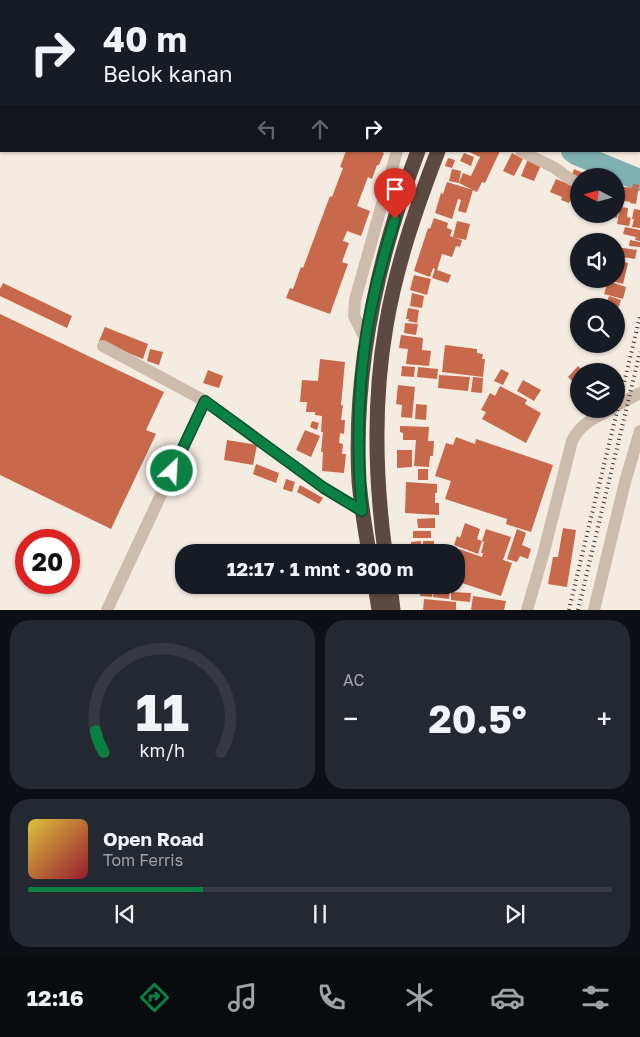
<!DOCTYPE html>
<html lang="id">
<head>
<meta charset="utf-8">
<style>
	:root { --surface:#171b24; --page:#242831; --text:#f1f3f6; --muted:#9ea1a6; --line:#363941; --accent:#0b8043 }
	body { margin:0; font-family:"Golos Text",sans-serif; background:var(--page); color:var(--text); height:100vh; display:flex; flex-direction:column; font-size:19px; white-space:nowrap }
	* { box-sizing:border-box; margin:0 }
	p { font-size:16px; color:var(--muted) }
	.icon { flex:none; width:28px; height:28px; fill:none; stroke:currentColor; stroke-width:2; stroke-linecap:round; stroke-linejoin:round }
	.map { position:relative; height:610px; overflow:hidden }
	.side { display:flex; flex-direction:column; gap:10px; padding:10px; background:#0d0f14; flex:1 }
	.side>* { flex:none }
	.guide { position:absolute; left:0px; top:0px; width:640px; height:152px; box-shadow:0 1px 4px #0004; background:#171b24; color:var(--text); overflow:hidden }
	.needle { width:32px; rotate:276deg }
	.buttons { position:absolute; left:570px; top:168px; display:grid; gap:10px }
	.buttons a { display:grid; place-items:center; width:55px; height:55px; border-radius:50%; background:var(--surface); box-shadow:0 1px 4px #0004; font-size:25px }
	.speed { position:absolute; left:15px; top:529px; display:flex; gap:10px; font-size:25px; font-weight:700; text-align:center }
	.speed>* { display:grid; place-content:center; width:65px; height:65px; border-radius:50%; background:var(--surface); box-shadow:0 1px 4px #0004; line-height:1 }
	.speed .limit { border:8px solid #d22; background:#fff; color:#111 }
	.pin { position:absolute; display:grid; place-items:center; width:42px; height:42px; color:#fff; margin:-51px -21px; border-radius:50% 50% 50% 0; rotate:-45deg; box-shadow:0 0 5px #0007 }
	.pin .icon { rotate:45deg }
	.me { position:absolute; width:55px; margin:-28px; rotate:25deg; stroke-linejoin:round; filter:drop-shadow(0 0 4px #0008) }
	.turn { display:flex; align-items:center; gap:18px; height:105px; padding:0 20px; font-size:22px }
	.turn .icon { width:65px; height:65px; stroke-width:2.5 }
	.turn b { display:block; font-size:35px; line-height:42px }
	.lanes { display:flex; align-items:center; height:48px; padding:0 20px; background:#0003; justify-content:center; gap:25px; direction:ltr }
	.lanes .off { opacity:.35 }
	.big { font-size:38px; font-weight:700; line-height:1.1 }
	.side .card { flex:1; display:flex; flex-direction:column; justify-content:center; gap:8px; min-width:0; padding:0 18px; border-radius:20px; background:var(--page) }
	.side .dial { align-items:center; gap:0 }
	.dial svg { height:130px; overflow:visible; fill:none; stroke:var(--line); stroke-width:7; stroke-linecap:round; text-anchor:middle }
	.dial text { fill:var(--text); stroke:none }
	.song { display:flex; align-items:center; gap:15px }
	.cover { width:60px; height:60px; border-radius:8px; background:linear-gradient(135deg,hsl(50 70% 55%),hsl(350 70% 35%)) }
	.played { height:5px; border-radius:2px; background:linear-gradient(90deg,var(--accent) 30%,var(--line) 30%) }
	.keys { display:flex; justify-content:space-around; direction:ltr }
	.heat { display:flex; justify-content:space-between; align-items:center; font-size:28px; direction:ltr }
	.side .tiles { flex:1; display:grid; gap:10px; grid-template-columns:1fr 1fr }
	.card:last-child { grid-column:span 2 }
	.trip { position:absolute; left:175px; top:544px; width:290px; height:50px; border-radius:20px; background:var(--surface); box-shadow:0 1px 4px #0004; font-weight:700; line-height:50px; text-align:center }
	.tabs { display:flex; height:80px; justify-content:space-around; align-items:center; background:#090b0e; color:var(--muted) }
	.tabs .icon { width:35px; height:35px }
	.tabs .current { color:var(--accent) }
	.tabs b { font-size:22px; color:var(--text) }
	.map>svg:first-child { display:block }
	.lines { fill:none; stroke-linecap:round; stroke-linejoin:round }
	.river { stroke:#7fb0b2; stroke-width:22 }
	.building { fill:#c8694b }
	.minor { stroke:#cdbbac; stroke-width:12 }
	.highway { stroke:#5c4a42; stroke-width:15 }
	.rail { stroke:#3b302b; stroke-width:4; stroke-dasharray:1 4; stroke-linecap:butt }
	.route-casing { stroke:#07532c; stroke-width:12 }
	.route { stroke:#0b8043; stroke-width:9 }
</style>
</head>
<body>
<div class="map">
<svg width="640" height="610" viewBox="0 0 640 610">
	<rect width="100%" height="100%" fill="#f4ebe1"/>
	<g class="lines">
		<path class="river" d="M412 1V0
			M572 151 576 154 640 180"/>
	</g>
	<path class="building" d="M346 151H380L384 153 379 165H377L372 179 368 177 357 206 370 211 361 236 347 231 343 241 349 243 342 262 348 264 330 314 286 298 290 288 293 289 301 267 303 268 330 196 332 197 338 181 343 168 340 167Z
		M467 151H500L485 183 482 182 477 192 459 183 463 173 471 176 480 157Z
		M464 153 474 157 471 166 460 161Z
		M512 153 523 159 514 176 503 171Z
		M448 158 455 160 452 168 445 166Z
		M528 159 541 165 534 181 521 176Z
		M452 169 461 171 459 183 449 181Z
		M574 169 583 173 582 176 571 178Z
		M556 179 576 187 569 203 561 200 562 197 550 192Z
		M447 182 473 190 466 213 458 211 461 200 458 199 452 219 435 213 441 193 443 194Z
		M633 184 639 185 636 204 630 203V202L619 200 620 194 616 193 617 186 632 188Z
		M578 187H579V206L573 204Z
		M616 203H619L617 218 612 217V219L608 218V216L604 215 605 214H616Z
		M620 207 628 208 627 217 631 218 629 226 617 224Z
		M634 209 640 210V228L632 227 634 219H632Z
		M434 218 448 223 447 228 452 230 450 236 462 240 460 247 456 246 452 257 442 254 437 270 451 275 448 283 432 278 435 269 433 268 430 277 414 271 428 228 430 229Z
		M457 221 470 224 466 240 453 237Z
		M625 227 640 230V241L635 240 636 237 623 234Z
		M630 240 640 242V247L629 246Z
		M616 247 637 250 635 259 616 256Z
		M616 260 628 263 623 284 609 280 610 279H616Z
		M414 275 431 279 427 295 410 290Z
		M608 281 626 287 623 299 604 294Z
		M3 283 72 316 67 328 0 296V289Z
		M412 293 424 296 422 308 410 306Z
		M609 296 621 300 618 309 616 308V306L606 305Z
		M408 308 419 310 417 323 408 321 409 319H406Z
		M0 314 164 392 146 430 156 434 111 529 0 475Z
		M405 323 418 324 416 335 404 333Z
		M105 327 148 344 143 359 99 341Z
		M401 335 423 338 422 350 431 351 429 366 406 364 408 349 399 348Z
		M445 345 477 349V353L483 354 482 359H485L483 377 442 372Z
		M150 349 163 352 159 365 147 361Z
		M320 359 345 362 341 405H343L341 420H345L344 434 340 433 339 443 343 444 342 454H346L344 473 322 471 323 452H321L323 432H321L322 416 315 415V412H306L307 402H300L302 380 318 381Z
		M402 366 415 367 414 377 401 376Z
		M578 366 583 371H579V381L576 385 568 377Z
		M418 367 438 369 437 379 417 377Z
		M501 369 509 373 503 385 494 381Z
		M208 370 223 376 219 388 203 383Z
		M439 375 470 377 468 391 438 388Z
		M473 377 483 378 482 393 471 392Z
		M523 380 541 390 534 401 517 391Z
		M398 385 415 387 412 418 401 417 402 405 396 404Z
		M500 386 527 400 525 404 541 413 526 443 482 419 486 412 481 410 490 393 495 396Z
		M416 404 427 405 426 420 415 419Z
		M312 421 319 423 317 430 310 427Z
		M400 426 429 427 428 441H434L433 456H430L429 467 414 466 416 440H403V433L400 432Z
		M305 430 320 436 311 457 296 450Z
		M456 437 475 444 476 439 553 465 531 532 506 524 507 519 445 499 451 481 435 476 446 443 453 445Z
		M227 440 257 445 253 465 224 460Z
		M397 450H412V467L397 468Z
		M256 464 279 473 276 483 253 474Z
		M418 469H428V480H418Z
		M286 479 295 482 292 492 283 489Z
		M406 482 437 484V493H435V503H439V515L405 513Z
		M300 485 323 498 319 504 297 492Z
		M435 518V528H418L417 519Z
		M465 523 480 529 477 539 482 541 486 529 511 537 503 560 512 563 501 596 456 581V558L459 549 482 557 483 553H481L484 542 482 541 478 554 454 545 457 536 460 538Z
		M563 528 576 530 567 587 548 584 553 557H558Z
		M517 529 526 533 522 545 531 549 528 559 520 556 517 562 507 559Z
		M413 531H431V538H413Z
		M421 541V551H411V542Z
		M423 541H434V550L423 551Z
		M425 585H432V587H434L432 597 420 596 421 586H425Z
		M435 587 450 589 449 599 433 597Z
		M451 592 471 593 470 602 451 600Z
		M473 596 506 601 504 610H471Z
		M424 599 456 602V610H423Z"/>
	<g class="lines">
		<path class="minor" d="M238 0 239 1
			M532 0 534 1
			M390 1 391 0
			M436 1V0
			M639 72 640 73
			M521 151 555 168 570 179 579 183
			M366 340 354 316 355 300 397 151
			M103 346 205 401
			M616 406 640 393
			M107 610 205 401 324 488 362 511
			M527 610 543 555 572 441C581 423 595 418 612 409
			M594 610 625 482 640 431"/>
		<path class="highway" d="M477 1 478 0
			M496 1V0
			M369 552C365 529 361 505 359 481 353 368 378 256 418 151
			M385 552C375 477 373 401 386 326 396 266 416 208 438 151
			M375 585 379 610
			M390 585 393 610"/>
		<path class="rail" d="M569 610C592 511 617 414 640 316
			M578 610 640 352"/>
	</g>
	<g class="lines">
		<g class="route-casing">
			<path id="route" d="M172 471 205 401 324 488 362 511C356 443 358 371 372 304 378 276 386 247 395 219"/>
		</g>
		<use href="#route" class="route"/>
	</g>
</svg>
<div class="buttons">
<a><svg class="needle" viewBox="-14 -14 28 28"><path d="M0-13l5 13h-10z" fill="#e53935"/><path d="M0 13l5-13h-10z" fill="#9ea1a6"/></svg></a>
<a><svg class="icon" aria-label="sound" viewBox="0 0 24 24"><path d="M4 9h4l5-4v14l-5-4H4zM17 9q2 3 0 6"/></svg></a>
<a><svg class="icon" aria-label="search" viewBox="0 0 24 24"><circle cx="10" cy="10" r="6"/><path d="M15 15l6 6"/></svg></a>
<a><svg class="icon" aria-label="layers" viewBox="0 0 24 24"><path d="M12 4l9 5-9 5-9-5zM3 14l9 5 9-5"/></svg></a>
</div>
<div class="speed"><div class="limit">20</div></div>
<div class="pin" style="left:395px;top:219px;background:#d93025"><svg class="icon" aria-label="arrive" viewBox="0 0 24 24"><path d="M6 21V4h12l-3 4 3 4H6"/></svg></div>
<svg class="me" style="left:172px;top:471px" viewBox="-20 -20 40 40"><circle r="17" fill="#0b8043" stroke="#fff" stroke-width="3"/><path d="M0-11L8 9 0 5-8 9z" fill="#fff"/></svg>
<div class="trip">12:17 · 1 mnt · 300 m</div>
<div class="guide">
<div class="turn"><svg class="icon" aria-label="right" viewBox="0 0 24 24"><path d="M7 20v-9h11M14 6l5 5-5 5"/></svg><div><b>40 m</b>Belok kanan</div></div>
<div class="lanes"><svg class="icon off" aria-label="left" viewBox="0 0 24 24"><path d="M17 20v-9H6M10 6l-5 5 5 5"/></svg><svg class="icon off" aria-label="ahead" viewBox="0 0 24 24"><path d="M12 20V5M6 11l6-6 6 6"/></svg><svg class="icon" aria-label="right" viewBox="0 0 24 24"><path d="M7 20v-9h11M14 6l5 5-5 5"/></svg></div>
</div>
</div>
<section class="side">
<div class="tiles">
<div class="card dial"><svg viewBox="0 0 100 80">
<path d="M14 69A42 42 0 1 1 86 69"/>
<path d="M14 69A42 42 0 0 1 9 56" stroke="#0b8043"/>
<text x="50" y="56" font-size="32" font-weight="700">11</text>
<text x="50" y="72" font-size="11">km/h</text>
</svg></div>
<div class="card"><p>AC</p>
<div class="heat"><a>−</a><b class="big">20.5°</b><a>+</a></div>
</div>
<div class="card">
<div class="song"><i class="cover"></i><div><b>Open Road</b><p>Tom Ferris</p></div></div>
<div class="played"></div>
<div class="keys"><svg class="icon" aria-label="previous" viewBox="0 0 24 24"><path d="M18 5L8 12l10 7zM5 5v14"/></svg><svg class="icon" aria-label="pause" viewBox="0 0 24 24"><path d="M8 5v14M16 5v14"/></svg><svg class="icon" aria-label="next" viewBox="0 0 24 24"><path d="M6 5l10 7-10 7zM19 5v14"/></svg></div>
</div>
</div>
</section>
<nav class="tabs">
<b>12:16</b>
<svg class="icon current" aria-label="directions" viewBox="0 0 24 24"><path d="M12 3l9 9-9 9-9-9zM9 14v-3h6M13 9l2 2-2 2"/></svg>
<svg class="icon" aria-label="music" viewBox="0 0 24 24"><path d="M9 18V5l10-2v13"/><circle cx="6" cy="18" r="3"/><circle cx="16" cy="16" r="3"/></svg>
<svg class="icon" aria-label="phone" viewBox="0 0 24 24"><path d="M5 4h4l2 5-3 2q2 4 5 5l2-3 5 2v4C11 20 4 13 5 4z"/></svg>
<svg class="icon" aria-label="climate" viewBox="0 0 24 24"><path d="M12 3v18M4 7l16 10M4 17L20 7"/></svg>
<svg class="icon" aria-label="car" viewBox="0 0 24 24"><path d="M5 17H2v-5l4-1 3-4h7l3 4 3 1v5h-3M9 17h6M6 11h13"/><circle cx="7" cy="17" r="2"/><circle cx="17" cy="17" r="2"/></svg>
<svg class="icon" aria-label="filters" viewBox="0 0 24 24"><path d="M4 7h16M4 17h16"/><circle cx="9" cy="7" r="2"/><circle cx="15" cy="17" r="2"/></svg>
</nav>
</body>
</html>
